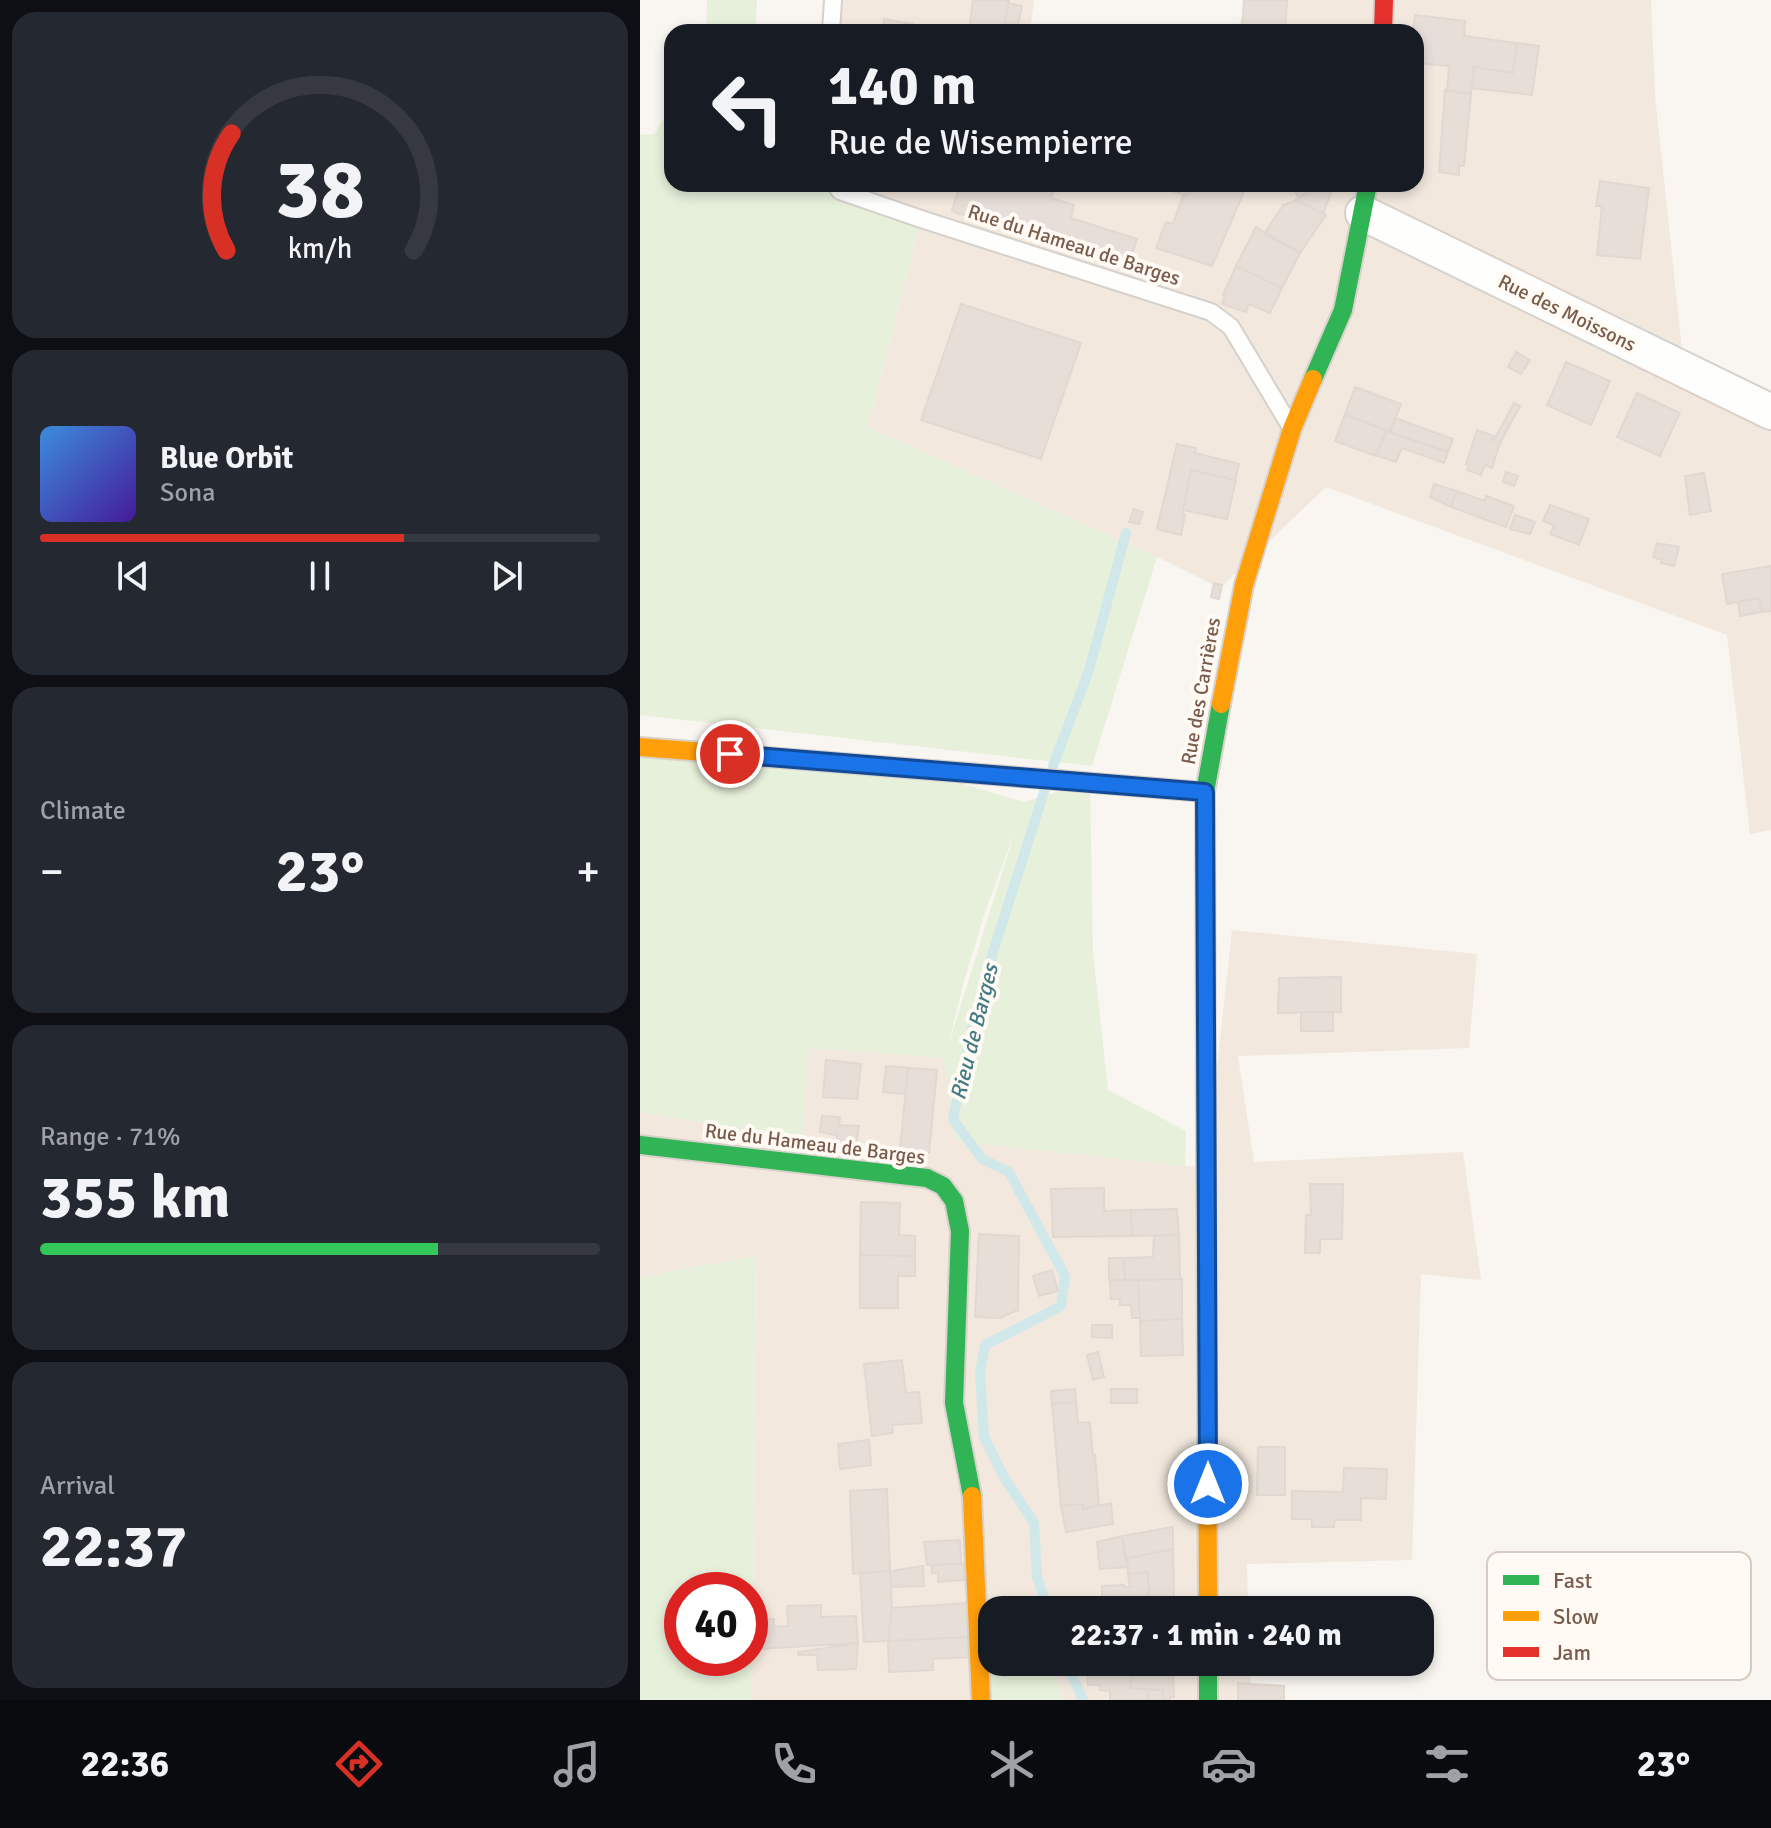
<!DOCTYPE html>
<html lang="en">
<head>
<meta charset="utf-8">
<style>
	:root { --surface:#171b24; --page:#242831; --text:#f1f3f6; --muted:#9ea1a6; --line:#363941; --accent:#d93025 }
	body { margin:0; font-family:Signika,sans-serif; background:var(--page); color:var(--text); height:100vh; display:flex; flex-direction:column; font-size:30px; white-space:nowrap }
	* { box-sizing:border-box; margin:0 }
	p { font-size:26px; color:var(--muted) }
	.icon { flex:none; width:44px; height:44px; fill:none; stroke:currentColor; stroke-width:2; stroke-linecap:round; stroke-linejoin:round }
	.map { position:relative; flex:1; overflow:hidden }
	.drawer { display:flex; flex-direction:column; gap:12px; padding:12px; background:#0d0f14; width:640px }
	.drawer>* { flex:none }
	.guide { position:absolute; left:24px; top:24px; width:760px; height:168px; border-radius:24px; box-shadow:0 4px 12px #0003; background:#171b24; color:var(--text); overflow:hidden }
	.speed { position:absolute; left:24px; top:1572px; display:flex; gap:16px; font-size:40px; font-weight:700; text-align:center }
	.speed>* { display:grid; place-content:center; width:104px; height:104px; border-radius:50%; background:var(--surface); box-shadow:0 4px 12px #0003; line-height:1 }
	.speed .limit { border:12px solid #d22; background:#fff; color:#111 }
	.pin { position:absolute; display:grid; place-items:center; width:68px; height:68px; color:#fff; margin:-34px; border:4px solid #fff; border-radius:50%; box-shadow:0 2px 8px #0007 }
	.me { position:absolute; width:88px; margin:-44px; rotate:0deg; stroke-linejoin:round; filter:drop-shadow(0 0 6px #0008) }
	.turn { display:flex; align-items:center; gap:28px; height:168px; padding:0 32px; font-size:36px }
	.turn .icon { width:104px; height:104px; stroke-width:2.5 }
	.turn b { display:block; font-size:56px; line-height:68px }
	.big { font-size:60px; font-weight:700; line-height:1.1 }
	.drawer .widget { flex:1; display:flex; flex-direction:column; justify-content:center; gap:12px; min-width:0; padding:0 28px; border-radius:24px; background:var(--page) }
	.drawer .dial { align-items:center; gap:0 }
	.dial svg { height:208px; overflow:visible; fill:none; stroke:var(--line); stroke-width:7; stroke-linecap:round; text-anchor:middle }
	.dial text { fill:var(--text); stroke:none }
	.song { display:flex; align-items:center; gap:24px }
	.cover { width:96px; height:96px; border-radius:12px; background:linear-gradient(135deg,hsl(210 70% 55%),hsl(260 70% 35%)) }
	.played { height:8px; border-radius:4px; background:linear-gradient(90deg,var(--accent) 65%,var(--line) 65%) }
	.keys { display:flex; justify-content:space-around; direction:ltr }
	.heat { display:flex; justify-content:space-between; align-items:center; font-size:44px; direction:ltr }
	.charge { height:12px; border-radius:6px; background:linear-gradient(90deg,#34c759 71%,var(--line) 0) }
	.trip { position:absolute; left:338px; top:1596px; width:456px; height:80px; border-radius:24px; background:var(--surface); box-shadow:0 4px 12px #0003; font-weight:700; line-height:80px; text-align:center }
	.menu { display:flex; height:128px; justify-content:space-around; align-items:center; background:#090b0e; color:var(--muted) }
	.menu .icon { width:56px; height:56px }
	.menu .current { color:var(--accent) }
	.menu b { font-size:36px; color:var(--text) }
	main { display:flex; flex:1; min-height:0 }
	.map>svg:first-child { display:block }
	.residential { fill:#f2e8de }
	.green { fill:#e7f0db; fill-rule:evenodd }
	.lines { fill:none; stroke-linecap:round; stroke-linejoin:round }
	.stream { stroke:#d0e8ea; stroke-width:10 }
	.building { fill:#e6ded7; stroke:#e2d8d2; stroke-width:2 }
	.lane-casing { stroke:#d7d1cb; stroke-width:20 }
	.street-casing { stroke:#d7d1cb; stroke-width:38 }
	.fast-casing { stroke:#d9d2cb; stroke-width:22 }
	.slow-casing { stroke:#d9d2cb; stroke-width:22 }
	.jam-casing { stroke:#d9d2cb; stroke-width:22 }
	.lane { stroke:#fefefd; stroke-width:16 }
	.street { stroke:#fefefd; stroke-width:34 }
	.fast { stroke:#30b455; stroke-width:18 }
	.slow { stroke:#ff9f0a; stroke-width:18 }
	.jam { stroke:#e5322d; stroke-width:18 }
	.route-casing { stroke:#114b97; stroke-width:20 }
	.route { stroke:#1a73e8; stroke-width:14 }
	.labels { text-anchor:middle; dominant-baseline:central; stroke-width:8; stroke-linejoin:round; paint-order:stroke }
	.street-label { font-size:20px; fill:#7a5c4d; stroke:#fffaf3 }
	.water-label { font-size:22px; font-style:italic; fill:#437c86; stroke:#fffaf3 }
	.key { fill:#fffaf3; stroke:#d7cbc1; stroke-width:2 }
	.key-label { font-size:22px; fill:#7a5c4d }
</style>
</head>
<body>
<main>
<section class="drawer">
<div class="widget dial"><svg viewBox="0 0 100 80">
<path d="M14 69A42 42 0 1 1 86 69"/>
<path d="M14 69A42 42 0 0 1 16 24" stroke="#d93025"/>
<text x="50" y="56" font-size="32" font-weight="700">38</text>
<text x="50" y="72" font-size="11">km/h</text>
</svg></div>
<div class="widget">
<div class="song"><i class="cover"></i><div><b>Blue Orbit</b><p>Sona</p></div></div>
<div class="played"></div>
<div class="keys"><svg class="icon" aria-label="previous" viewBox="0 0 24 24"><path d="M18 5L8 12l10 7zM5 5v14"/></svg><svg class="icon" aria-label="pause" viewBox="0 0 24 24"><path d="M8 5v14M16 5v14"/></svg><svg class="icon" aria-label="next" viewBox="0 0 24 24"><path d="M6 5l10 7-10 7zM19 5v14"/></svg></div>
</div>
<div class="widget"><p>Climate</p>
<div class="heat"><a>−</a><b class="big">23°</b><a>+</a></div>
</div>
<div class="widget"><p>Range · 71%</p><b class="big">355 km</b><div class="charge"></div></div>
<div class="widget"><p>Arrival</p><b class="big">22:37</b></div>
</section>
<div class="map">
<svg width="1131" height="1700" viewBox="0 0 1131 1700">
	<rect width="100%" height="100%" fill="#f9f5f0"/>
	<path class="residential" d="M193 0H394L390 32H191Z
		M608 0H1011L1015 95 1044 369 1131 412V830L1110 834 1087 635 686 487 580 588 517 557 228 427 281 219 195 184H776V32H596Z
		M592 930 837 954 829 1048 598 1056 614 1162 823 1152 841 1280 781 1274 772 1560 607 1564 608 1610H352L341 1700H112L117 1257 0 1277V1102L158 1031 307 1038 315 1141 566 1168Z
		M407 1662H610L612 1699 631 1700H424Z"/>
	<path class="green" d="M67 0H117L115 32H66Z
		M32 106V184H161L281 219 228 427 517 557 452 766 0 715V135L14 134Z
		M0 753 317 782 384 802 450 782 453 953 468 1090 546 1131 545 1166 315 1141 304 1058 169 1048 163 1138 0 1112ZM375 831 311 1037 310 1038 324 981 344 915Z
		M117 1256 112 1700H0V1277ZM42 1590H110V1658H42Z
		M352 1662H407L424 1700H341Z"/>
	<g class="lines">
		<path class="stream" d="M413 766 449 670 486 533
			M404 792 354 949 331 1033 313 1119 342 1159 369 1172 425 1276 421 1306 345 1345 340 1373 344 1437 365 1479 394 1523 397 1577 408 1610
			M426 1662 443 1700"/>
	</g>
	<path class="building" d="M333 0H369L365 24 378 26 377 32H329Z
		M604 0H647L645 32H602Z
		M368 3 382 6 378 26 365 24Z
		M775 15 825 21 824 36 877 43 873 73 834 67 831 94 807 91 809 66 776 63V32H773Z
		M244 19 273 24 272 32H242Z
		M877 43 899 46 892 95 832 88 834 67 873 73Z
		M805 90 831 94 824 166H819V175L799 172Z
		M960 181 1009 188 1000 259 957 255 962 206H956Z
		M320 184H416L411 198 434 205 431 218 497 239 487 268 312 211Z
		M514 184H550L546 196Z
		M550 184H586L604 192 572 266 516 248 526 222 533 224 543 195 546 196Z
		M651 184H679L680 186 658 197Z
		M683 184H694L683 214 656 200 682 186Z
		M656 200 686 215 660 253 626 235 625 233 643 205Z
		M616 227 660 253 642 288 596 266Z
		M596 266 642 288 630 313 609 304 606 312 582 304 585 296 583 295Z
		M321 304 441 343 401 459 281 420Z
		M876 352 890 360 881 374 868 367Z
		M926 362 970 381 951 425 907 405Z
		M715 387 761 404 750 432 705 414Z
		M997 393 1040 413 1020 456 977 437Z
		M874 403 880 406 860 443 852 468 845 465 841 475 827 470 829 465 826 464 837 430 854 436 852 440H854Z
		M705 414 746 431 736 456 695 441Z
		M755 418 813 439 808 452 750 432Z
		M746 431 808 452 804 463 762 448 756 462 736 455Z
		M537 444 556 448 555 453 599 464 595 480 551 470 543 510V515H545L541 535 517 529Z
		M551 470 596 480 587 519 543 510Z
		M866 472 878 476 874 486 863 482Z
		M1064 473 1071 511 1050 515 1045 476Z
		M794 484 817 491 811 507 790 497Z
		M817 491 845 501 846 496 874 506 866 527 811 507Z
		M910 505 949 519 939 545 910 534 914 525 903 521Z
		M494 509 503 512 499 524 489 522Z
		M875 515 895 522 890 534 870 529Z
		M1017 543 1039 547 1034 566 1021 563 1022 560 1013 557Z
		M1131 566V611L1122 612 1119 598 1087 604 1082 574Z
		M574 583 582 585 579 599 571 597Z
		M1119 598 1122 612 1100 616 1098 602Z
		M701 977V1012L638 1013 639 978Z
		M661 1012H693V1031H661Z
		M186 1060 221 1064 217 1099 183 1097Z
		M246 1066 268 1068 265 1094 243 1092Z
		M268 1068 297 1070 289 1153 260 1150Z
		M182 1116 200 1117 199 1125 219 1126 216 1145 196 1144 197 1135 180 1132Z
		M670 1184H703L702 1239H680V1253H665L666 1215H671Z
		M464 1188V1211L491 1210 492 1236 413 1237 411 1189Z
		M221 1202 260 1203 259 1235 275 1236V1256L220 1255Z
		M537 1209 539 1235 492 1236 491 1210Z
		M339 1234 379 1236 378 1310 360 1318 335 1317Z
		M539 1235 540 1279 485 1280 484 1258 513 1257 514 1236Z
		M220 1255 275 1256V1276H258V1308H220Z
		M469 1258H484L485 1280H469Z
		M412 1270 418 1291 399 1296 393 1276Z
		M542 1279V1319L500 1321 498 1280Z
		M470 1280H498L500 1318H492L491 1305H480V1299H471Z
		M542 1319 543 1355 501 1356 500 1321Z
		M452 1325H472V1338L452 1337Z
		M458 1352 464 1377 453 1380 447 1355Z
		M262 1360 266 1393 279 1392 282 1423 252 1425 253 1433 232 1436 224 1364Z
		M435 1389 436 1402 412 1404 411 1391Z
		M471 1389H497V1403H471Z
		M436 1402 438 1423 450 1422 453 1456 455 1455 459 1505 443 1509V1504L421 1506 412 1404Z
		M229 1440 231 1465 200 1469 198 1444Z
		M618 1447H645V1495H617Z
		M704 1468 747 1469 746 1499 721 1498V1520H695L694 1527H672V1519H652V1491L703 1492Z
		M247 1489 250 1571 213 1574 210 1491Z
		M471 1503 473 1524 426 1532 421 1506 443 1504V1509Z
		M533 1527V1549L485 1559 482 1536Z
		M482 1536 488 1567 460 1569 457 1542Z
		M320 1540 321 1564 287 1565 284 1542Z
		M533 1549 534 1598H509L508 1572 488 1574 487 1558Z
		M324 1563V1580L298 1582V1573H292L291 1565Z
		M283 1566 284 1586 251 1587 250 1571Z
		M250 1571 252 1608 248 1641 224 1642 220 1573Z
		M508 1572 509 1598 462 1601V1586L484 1585V1587H490L488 1574Z
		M508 1598 509 1610H489V1599Z
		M508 1598H534L535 1610H509Z
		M327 1603 329 1637 248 1641 252 1608Z
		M181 1605V1617L216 1616 218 1643 118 1649 115 1620 134 1619V1627L148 1626 147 1606Z
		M329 1637 330 1657 293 1659V1670L249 1672 248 1641Z
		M218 1643 216 1669 178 1670 177 1655H158V1652Z
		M462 1662H492L490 1688 509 1690 508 1700H470V1691L460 1690V1685H448L446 1664 461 1665Z
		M535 1665V1676L511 1675 512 1666Z
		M492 1676H533L534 1697H530V1700H523V1690L490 1688Z
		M598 1683 644 1686V1700H598Z
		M509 1690H523V1700H508Z"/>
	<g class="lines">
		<g class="lane-casing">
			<path id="lane" d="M191 32 193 0
				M195 184 200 191 281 219 571 312 591 327 649 424"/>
		</g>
		<g class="street-casing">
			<path id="street" d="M723 213 1131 412"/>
		</g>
		<g class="fast-casing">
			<path id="fast" d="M673 379 703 310 728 184
				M418 780 565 792
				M0 1145 287 1178 303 1186 314 1201 320 1231 314 1403 332 1496
				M566 1163 565 792 581 704
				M568 1662V1700"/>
		</g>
		<g class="slow-casing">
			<path id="slow" d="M581 704 604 585 652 429 673 379
				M0 747 418 780
				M566 1163 568 1610
				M332 1496 341 1700"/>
		</g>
		<g class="jam-casing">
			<path id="jam" d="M743 32 744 0"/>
		</g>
		<use href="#lane" class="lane"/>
		<use href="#street" class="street"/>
		<use href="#fast" class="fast"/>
		<use href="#slow" class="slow"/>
		<use href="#jam" class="jam"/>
	</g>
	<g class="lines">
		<g class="route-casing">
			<path id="route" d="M90 754 565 792 568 1484"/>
		</g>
		<use href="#route" class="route"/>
	</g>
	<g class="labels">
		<g class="street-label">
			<text transform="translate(434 245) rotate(18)">Rue du Hameau de Barges</text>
			<text transform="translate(927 313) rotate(26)">Rue des Moissons</text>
			<text transform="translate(561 691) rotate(-80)">Rue des Carrières</text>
			<text transform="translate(175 1144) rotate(7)">Rue du Hameau de Barges</text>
		</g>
		<g class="water-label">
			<text transform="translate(334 1032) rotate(-76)">Rieu de Barges</text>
		</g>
	</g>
	<rect x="847" y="1552" width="264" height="128" rx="12" class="key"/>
	<rect x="863" y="1575" width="36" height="10" fill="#30b455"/>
	<rect x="863" y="1611" width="36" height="10" fill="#ff9f0a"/>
	<rect x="863" y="1647" width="36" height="10" fill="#e5322d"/>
	<g class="key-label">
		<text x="913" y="1588">Fast</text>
		<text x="913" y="1624">Slow</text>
		<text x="913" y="1660">Jam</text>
	</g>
</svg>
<div class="speed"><div class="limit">40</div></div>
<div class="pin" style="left:90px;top:754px;background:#d93025"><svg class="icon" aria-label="arrive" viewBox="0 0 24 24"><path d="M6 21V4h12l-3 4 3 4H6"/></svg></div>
<svg class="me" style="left:568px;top:1484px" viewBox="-20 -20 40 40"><circle r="17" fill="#1a73e8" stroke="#fff" stroke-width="3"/><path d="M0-11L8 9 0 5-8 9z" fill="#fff"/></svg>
<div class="trip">22:37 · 1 min · 240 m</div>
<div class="guide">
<div class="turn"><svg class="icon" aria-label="left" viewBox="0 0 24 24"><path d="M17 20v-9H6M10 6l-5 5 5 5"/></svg><div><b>140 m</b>Rue de Wisempierre</div></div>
</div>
</div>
</main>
<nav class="menu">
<b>22:36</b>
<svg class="icon current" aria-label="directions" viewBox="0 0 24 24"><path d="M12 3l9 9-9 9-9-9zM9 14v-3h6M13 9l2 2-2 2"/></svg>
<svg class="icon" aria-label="music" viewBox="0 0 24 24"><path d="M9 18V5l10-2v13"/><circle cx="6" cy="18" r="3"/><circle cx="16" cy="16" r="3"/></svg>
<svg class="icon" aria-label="phone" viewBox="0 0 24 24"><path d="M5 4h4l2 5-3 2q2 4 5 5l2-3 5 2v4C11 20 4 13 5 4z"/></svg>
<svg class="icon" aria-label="climate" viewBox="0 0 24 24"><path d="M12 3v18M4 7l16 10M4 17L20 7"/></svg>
<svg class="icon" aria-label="car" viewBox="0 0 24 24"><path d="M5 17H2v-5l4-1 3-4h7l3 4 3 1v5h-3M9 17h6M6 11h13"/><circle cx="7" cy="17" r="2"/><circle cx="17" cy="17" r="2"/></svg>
<svg class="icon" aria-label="filters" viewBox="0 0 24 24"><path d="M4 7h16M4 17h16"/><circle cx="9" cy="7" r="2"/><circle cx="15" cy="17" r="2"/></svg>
<b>23°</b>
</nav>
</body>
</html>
